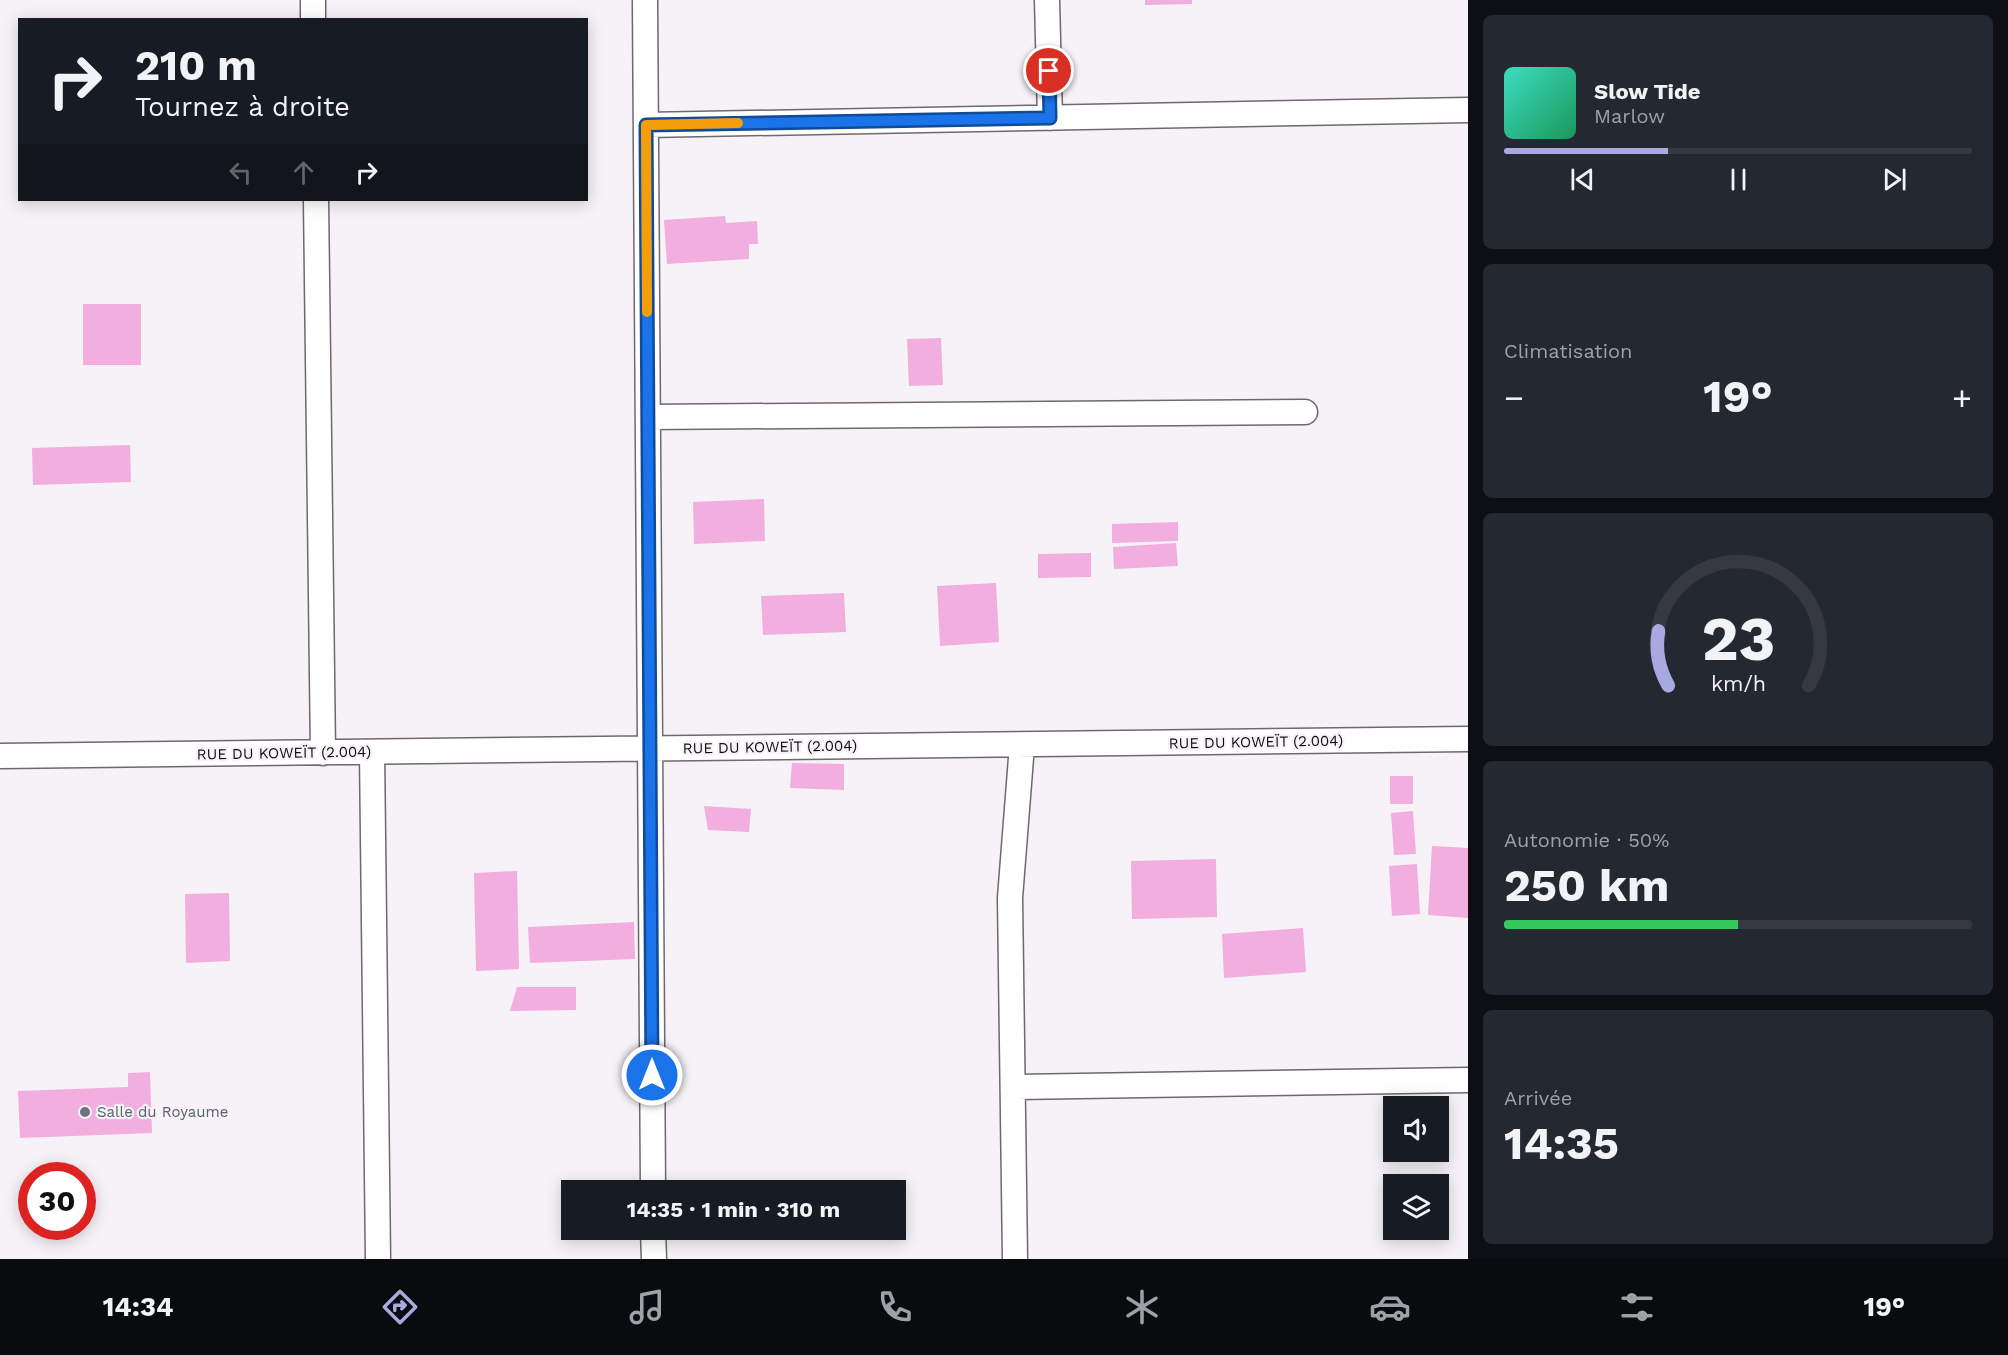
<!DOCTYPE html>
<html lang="fr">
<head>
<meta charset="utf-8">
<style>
	:root { --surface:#171b24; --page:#242831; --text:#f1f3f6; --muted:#9ea1a6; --line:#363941; --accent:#a8a9e0 }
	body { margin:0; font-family:"Work Sans",sans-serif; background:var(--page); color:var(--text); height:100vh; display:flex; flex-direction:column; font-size:22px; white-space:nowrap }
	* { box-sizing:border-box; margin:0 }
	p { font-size:20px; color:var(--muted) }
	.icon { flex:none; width:33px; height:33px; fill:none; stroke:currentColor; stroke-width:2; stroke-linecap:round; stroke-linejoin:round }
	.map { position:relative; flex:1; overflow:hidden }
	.side { display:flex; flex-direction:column; gap:15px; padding:15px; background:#0d0f14; width:540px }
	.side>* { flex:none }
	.guide { position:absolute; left:18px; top:18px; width:570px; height:183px; border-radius:0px; box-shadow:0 3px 15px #0003; background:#171b24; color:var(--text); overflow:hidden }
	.buttons { position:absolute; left:1383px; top:1096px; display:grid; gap:12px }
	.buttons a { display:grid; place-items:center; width:66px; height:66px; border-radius:0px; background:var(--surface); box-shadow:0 3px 15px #0003; font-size:30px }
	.speed { position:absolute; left:18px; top:1162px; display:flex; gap:12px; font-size:30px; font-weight:700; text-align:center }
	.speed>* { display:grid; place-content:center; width:78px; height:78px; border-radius:50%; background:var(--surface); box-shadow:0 3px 15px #0003; line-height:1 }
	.speed .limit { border:9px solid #d22; background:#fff; color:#111 }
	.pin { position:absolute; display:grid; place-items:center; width:51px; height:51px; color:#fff; margin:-26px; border:3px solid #fff; border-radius:50%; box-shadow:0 2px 6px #0007 }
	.me { position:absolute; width:66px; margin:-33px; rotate:0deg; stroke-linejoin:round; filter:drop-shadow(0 0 4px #0008) }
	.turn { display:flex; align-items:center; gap:21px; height:126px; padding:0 18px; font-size:27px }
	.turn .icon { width:78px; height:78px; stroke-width:2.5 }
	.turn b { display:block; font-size:42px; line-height:51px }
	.lanes { display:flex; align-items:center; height:57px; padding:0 18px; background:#0003; justify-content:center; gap:30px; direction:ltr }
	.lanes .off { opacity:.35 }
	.big { font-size:45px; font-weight:700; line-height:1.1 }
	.side .widget { flex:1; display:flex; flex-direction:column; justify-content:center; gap:9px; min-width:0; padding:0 21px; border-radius:9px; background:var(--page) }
	.side .dial { align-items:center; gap:0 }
	.dial svg { height:156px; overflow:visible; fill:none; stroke:var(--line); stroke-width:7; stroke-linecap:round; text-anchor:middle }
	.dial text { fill:var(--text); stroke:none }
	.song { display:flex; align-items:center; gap:18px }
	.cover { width:72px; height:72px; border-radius:9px; background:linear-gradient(135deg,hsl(170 70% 55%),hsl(150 70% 35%)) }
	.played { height:6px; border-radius:3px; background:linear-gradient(90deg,var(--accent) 35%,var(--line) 35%) }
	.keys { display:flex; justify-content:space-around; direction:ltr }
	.heat { display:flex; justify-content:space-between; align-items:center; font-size:33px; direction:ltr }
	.charge { height:9px; border-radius:4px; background:linear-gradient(90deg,#34c759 50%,var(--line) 0) }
	.trip { position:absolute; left:561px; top:1180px; width:345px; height:60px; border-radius:0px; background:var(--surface); box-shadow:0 3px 15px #0003; font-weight:700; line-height:60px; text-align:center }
	.menu { display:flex; height:96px; justify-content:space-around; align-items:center; background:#090b0e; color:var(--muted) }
	.menu .icon { width:42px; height:42px }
	.menu .on { color:var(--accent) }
	.menu b { font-size:27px; color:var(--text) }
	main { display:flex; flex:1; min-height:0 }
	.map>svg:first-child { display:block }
	.building { fill:#f2aede }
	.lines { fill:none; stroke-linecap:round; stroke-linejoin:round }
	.street-casing { stroke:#6d696d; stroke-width:27 }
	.street { stroke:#fff; stroke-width:24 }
	.route-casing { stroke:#114b97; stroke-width:15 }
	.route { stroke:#1a73e8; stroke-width:10 }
	.slow { stroke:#f59e0b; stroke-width:10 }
	.worship-dot { fill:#6b7280; stroke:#f6f2f7; stroke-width:2 }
	.labels { text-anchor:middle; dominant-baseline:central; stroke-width:4.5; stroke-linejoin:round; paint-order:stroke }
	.street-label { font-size:15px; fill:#0f0d0f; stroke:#f6f2f7 }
	.worship-label { font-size:15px; fill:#5b616d; stroke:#f6f2f7; text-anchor:start }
</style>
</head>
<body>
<main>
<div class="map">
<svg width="1468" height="1259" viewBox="0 0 1468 1259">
	<rect width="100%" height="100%" fill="#f6f2f7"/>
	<path class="building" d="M1145 0H1192V4L1145 5Z
		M725 216 726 223 757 221 758 244H749V259L667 264 664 220Z
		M83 304H141V365H83Z
		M941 338 943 385 909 386 907 339Z
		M130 445 131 482 33 485 32 448Z
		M764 499 765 541 694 544 693 502Z
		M1178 522V541L1112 543V524Z
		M1176 543 1178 566 1114 569 1113 547Z
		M1091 553V577L1038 578V554Z
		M996 583 999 642 940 646 937 586Z
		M844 593 846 632 763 635 761 596Z
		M792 763 844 764V790L790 788Z
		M1390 776H1413V804H1390Z
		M704 806 751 809 749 832 708 830Z
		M1413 811 1416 854 1394 855 1391 813Z
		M1432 846 1468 848V918L1428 915Z
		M1216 859 1217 917 1132 919 1131 861Z
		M1417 864 1420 914 1392 916 1389 866Z
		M517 871 519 969 476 971 474 873Z
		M229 893 230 961 186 963 185 894Z
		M634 922 635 959 530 963 528 927Z
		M1303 928 1306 972 1224 978 1222 934Z
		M517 987H576V1010L510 1011Z
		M150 1072 152 1133 20 1138 18 1091 128 1087V1073Z"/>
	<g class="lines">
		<g class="street-casing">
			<path id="street" d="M313 0V20
				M645 0 653 1191
				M1047 0 1050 118
				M646 125 1468 110
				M316 200 323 753
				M648 417 1305 412
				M372 752 378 1259
				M0 756 1468 739
				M1014 1087 1468 1080
				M653 1230 654 1259
				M1015 1259 1010 898 1022 745"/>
		</g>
		<use href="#street" class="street"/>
	</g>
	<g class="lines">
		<g class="route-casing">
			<path id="route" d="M652 1075 646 125 1050 118 1049 71"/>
		</g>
		<use href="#route" class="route"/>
		<path class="slow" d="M647 312 646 125 738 123"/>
	</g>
	<circle class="worship-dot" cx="85" cy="1112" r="6"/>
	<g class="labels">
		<g class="street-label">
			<text transform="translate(1256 742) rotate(-1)">RUE DU KOWEÏT (2.004)</text>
			<text transform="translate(770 747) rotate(-1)">RUE DU KOWEÏT (2.004)</text>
			<text transform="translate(284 753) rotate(-1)">RUE DU KOWEÏT (2.004)</text>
		</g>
		<g class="worship-label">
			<text x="97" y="1112">Salle du Royaume</text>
		</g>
	</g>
</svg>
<div class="buttons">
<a><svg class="icon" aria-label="sound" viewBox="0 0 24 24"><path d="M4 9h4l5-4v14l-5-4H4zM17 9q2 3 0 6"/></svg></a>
<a><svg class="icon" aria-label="layers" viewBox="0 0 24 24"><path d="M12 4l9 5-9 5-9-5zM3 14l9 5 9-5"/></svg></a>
</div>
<div class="speed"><div class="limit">30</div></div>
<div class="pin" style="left:1049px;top:71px;background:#d93025"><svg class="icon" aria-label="arrive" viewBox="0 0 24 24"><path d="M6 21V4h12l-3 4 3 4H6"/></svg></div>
<svg class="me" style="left:652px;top:1075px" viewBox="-20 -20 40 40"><circle r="17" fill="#1a73e8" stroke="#fff" stroke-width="3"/><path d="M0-11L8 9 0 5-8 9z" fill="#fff"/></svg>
<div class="trip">14:35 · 1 min · 310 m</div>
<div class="guide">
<div class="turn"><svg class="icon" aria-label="right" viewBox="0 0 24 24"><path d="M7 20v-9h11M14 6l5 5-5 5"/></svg><div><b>210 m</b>Tournez à droite</div></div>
<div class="lanes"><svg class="icon off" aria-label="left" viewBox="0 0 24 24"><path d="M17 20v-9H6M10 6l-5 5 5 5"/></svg><svg class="icon off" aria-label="ahead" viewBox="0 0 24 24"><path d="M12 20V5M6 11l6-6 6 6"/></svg><svg class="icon" aria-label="right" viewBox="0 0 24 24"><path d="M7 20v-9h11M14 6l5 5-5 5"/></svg></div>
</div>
</div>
<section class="side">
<div class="widget">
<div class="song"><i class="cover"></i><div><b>Slow Tide</b><p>Marlow</p></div></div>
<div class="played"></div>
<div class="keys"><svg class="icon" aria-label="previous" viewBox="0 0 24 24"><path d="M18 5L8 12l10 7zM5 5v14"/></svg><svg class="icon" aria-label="pause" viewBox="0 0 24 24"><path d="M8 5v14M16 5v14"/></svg><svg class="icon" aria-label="next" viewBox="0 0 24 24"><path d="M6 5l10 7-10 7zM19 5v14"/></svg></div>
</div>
<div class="widget"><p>Climatisation</p>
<div class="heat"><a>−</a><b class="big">19°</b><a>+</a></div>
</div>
<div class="widget dial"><svg viewBox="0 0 100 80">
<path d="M14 69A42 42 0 1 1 86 69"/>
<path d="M14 69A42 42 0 0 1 9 41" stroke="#a8a9e0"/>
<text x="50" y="56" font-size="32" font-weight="700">23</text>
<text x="50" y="72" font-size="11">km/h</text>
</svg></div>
<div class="widget"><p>Autonomie · 50%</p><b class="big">250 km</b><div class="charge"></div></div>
<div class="widget"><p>Arrivée</p><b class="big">14:35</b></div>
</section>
</main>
<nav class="menu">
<b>14:34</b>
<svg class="icon on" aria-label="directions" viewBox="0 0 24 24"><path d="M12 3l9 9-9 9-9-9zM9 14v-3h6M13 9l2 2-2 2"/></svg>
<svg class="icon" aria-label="music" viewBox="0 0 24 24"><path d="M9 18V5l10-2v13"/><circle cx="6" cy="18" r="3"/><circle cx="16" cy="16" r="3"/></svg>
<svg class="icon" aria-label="phone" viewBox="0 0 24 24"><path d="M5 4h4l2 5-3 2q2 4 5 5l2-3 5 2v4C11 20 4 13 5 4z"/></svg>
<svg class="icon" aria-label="climate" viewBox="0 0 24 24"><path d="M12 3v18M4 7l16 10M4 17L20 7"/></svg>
<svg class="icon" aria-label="car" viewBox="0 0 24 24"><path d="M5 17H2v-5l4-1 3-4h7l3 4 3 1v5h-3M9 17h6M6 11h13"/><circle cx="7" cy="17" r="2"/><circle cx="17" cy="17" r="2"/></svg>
<svg class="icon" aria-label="filters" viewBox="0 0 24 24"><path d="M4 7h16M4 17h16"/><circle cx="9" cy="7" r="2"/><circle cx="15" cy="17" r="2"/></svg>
<b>19°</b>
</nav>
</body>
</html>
